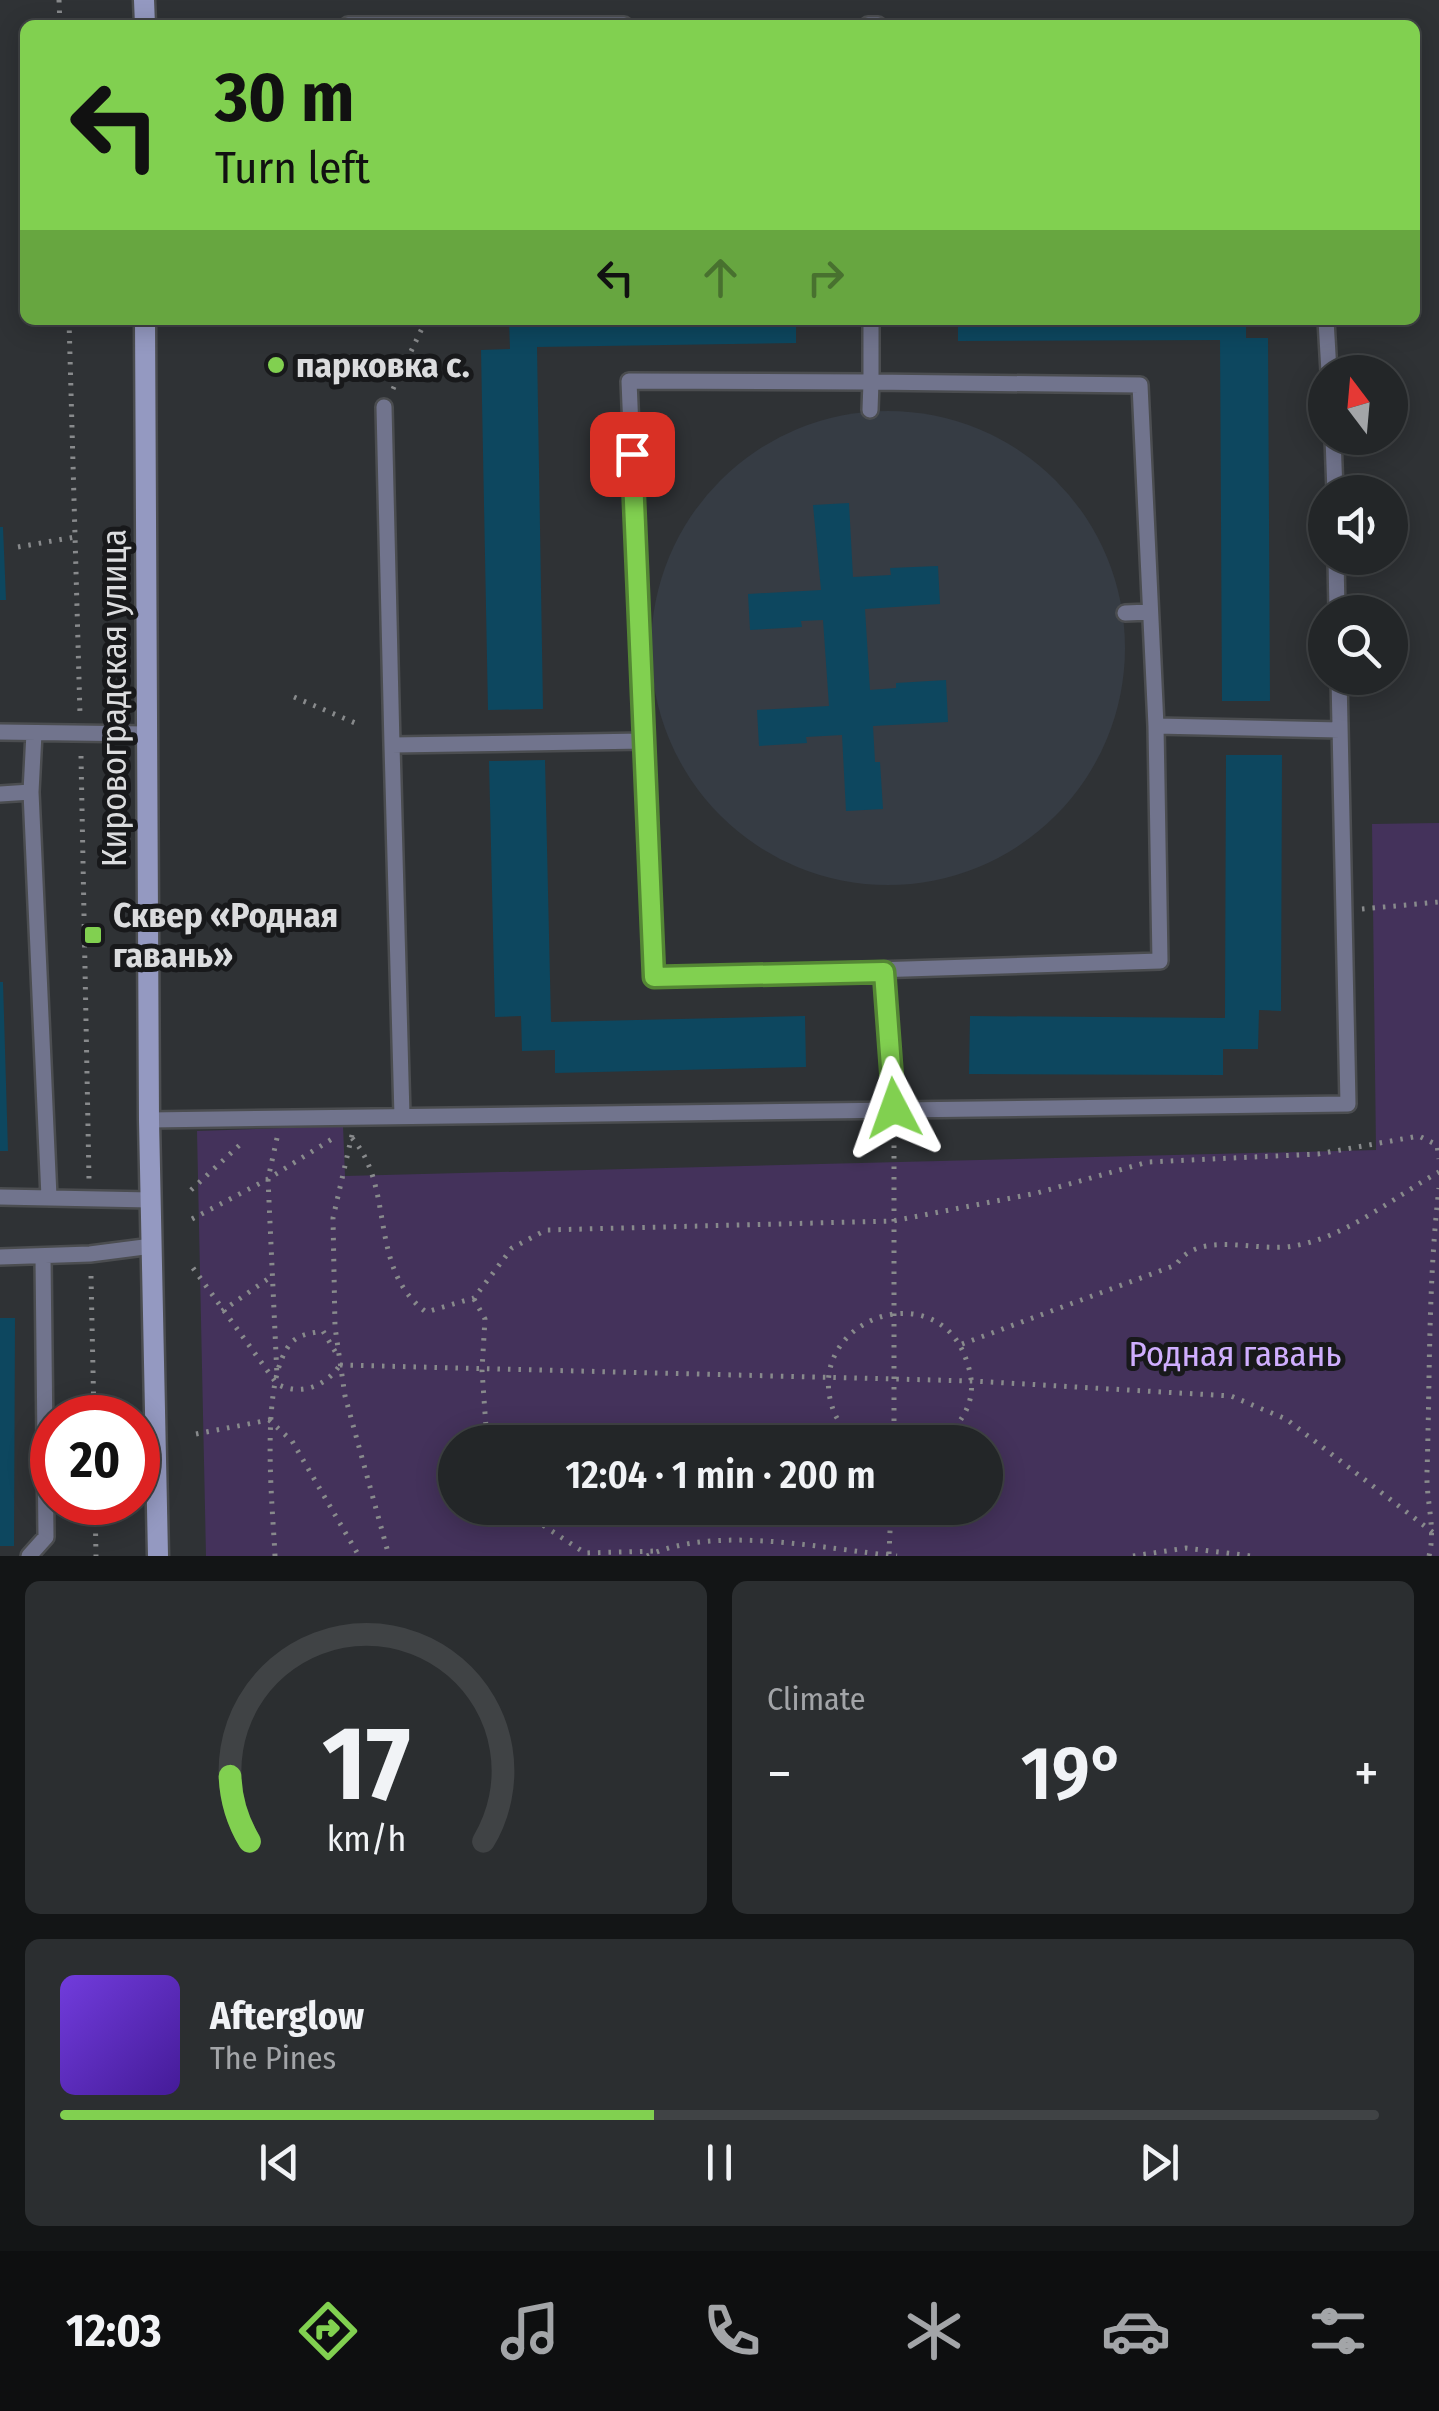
<!DOCTYPE html>
<html lang="en">
<head>
<meta charset="utf-8">
<style>
	:root { --surface:#232628; --page:#2b2e30; --text:#f1f3f6; --muted:#a3a5a8; --line:#404345; --accent:#81d050 }
	body { margin:0; font-family:"Fira Sans Condensed",sans-serif; background:var(--page); color:var(--text); height:100vh; display:flex; flex-direction:column; font-size:38px; white-space:nowrap }
	* { box-sizing:border-box; margin:0 }
	p { font-size:32px; color:var(--muted) }
	.icon { flex:none; width:55px; height:55px; fill:none; stroke:currentColor; stroke-width:2; stroke-linecap:round; stroke-linejoin:round }
	.map { position:relative; height:1556px; overflow:hidden }
	.sheet { display:flex; flex-direction:column; gap:25px; padding:25px; background:#131516; flex:1 }
	.sheet>* { flex:none }
	.banner { position:absolute; left:20px; top:20px; width:1400px; height:305px; border-radius:15px; box-shadow:0 5px 25px #0003,0 0 0 2px var(--line); background:#81d050; color:#111; overflow:hidden }
	.needle { width:65px; rotate:344deg }
	.controls { position:absolute; left:1308px; top:355px; display:grid; gap:20px }
	.controls a { display:grid; place-items:center; width:100px; height:100px; border-radius:50%; background:var(--surface); box-shadow:0 5px 25px #0003,0 0 0 2px var(--line); font-size:50px }
	.speed { position:absolute; left:30px; top:1395px; display:flex; gap:20px; font-size:50px; font-weight:700; text-align:center }
	.speed>* { display:grid; place-content:center; width:130px; height:130px; border-radius:50%; background:var(--surface); box-shadow:0 5px 25px #0003,0 0 0 2px var(--line); line-height:1 }
	.speed .limit { border:15px solid #d22; background:#fff; color:#111 }
	.pin { position:absolute; display:grid; place-items:center; width:85px; height:85px; color:#fff; margin:-42px; border-radius:20px; box-shadow:0 5px 15px #0006 }
	.me { position:absolute; width:110px; margin:-55px; rotate:356deg; stroke-linejoin:round; filter:drop-shadow(0 0 8px #0008) }
	.turn { display:flex; align-items:center; gap:35px; height:210px; padding:0 30px; font-size:45px }
	.turn .icon { width:130px; height:130px; stroke-width:2.5 }
	.turn b { display:block; font-size:70px; line-height:85px }
	.lanes { display:flex; align-items:center; height:95px; padding:0 30px; background:#0003; justify-content:center; gap:50px; direction:ltr }
	.lanes .off { opacity:.35 }
	.big { font-size:75px; font-weight:600; line-height:1.1 }
	.sheet .widget { flex:1; display:flex; flex-direction:column; justify-content:center; gap:15px; min-width:0; padding:0 35px; border-radius:15px; background:var(--page) }
	.sheet .dial { align-items:center; gap:0 }
	.dial svg { height:260px; overflow:visible; fill:none; stroke:var(--line); stroke-width:7; stroke-linecap:round; text-anchor:middle }
	.dial text { fill:var(--text); stroke:none }
	.song { display:flex; align-items:center; gap:30px }
	.cover { width:120px; height:120px; border-radius:15px; background:linear-gradient(135deg,hsl(260 70% 55%),hsl(260 70% 35%)) }
	.played { height:10px; border-radius:5px; background:linear-gradient(90deg,var(--accent) 45%,var(--line) 45%) }
	.keys { display:flex; justify-content:space-around; direction:ltr }
	.heat { display:flex; justify-content:space-between; align-items:center; font-size:55px; direction:ltr }
	.sheet .tiles { flex:1; display:grid; gap:25px; grid-template-columns:1fr 1fr }
	.widget:last-child { grid-column:span 2 }
	.trip { position:absolute; left:438px; top:1425px; width:565px; height:100px; border-radius:50px; background:var(--surface); box-shadow:0 5px 25px #0003,0 0 0 2px var(--line); font-weight:600; line-height:100px; text-align:center }
	.tabs { display:flex; height:160px; justify-content:space-around; align-items:center; background:#0e0f10; color:var(--muted) }
	.tabs .icon { width:70px; height:70px }
	.tabs .current { color:var(--accent) }
	.tabs b { font-size:45px; color:var(--text) }
	.map>svg:first-child { display:block }
	.built { fill:#363c44 }
	.green { fill:#44325b; fill-rule:evenodd }
	.building { fill:#0d475f }
	.lines { fill:none; stroke-linecap:round; stroke-linejoin:round }
	.lane-casing { stroke:#4b4d50; stroke-width:20 }
	.secondary-casing { stroke:#4b4d50; stroke-width:25 }
	.path { stroke:#888a8c; stroke-width:5; stroke-dasharray:2.5 8; stroke-linecap:butt }
	.lane { stroke:#71748d; stroke-width:15 }
	.secondary { stroke:#9499c1; stroke-width:20 }
	.route-casing { stroke:#548734; stroke-width:25 }
	.route { stroke:#81d050; stroke-width:18 }
	.poi-dot { fill:#81d050; stroke:#18191b; stroke-width:4 }
	.labels { text-anchor:middle; dominant-baseline:central; stroke-width:10; stroke-linejoin:round; paint-order:stroke }
	.poi-label { font-size:35px; font-weight:bold; fill:#dbdcde; stroke:#18191b; text-anchor:start }
	.street-label { font-size:35px; fill:#dbdcde; stroke:#18191b }
	.park-label { font-size:35px; fill:#cfaefe; stroke:#18191b }
</style>
</head>
<body>
<div class="map">
<svg width="1439" height="1556" viewBox="0 0 1439 1556">
	<rect width="100%" height="100%" fill="#2f3235"/>
	<path class="built" d="M651 648a237 237 0 1 1 474 0a237 237 0 1 1-474 0Z"/>
	<path class="green" d="M1439 823V1556H206L197 1131 343 1126 345 1176 1376 1150 1372 824ZM455 1442H985V1508H455Z"/>
	<path class="building" d="M509 320H796V343L537 347 543 709 488 710 481 350 510 349Z
		M958 320H1246V338H1268L1270 701H1222L1220 340 958 341Z
		M849 503 853 577 891 575 890 568 938 566 940 604 865 609 870 690 896 688V683L946 680 948 722 873 726 875 762H880L883 809 846 811 842 735 806 737 807 743 759 746 757 710 829 706 823 620 801 621 802 627 750 630 748 594 821 590 813 505Z
		M0 527H3L6 600H0Z
		M1226 755H1282L1281 1011 1259 1010 1258 1049H1223V1075L969 1074 970 1016 1225 1018Z
		M545 760 551 1022 805 1016 806 1067 555 1073V1050L522 1051 521 1016 495 1017 489 761Z
		M0 982H3L8 1151H0Z
		M0 1318H15L14 1546H0Z"/>
	<g class="lines">
		<g class="lane-casing">
			<path id="lane" d="M348 25H624
				M868 25H878
				M1326 320 1329 372
				M384 407 392 745
				M870 410 871 382 1140 385 1156 726
				M1333 438 1335 492
				M1336 558 1337 612
				M1125 613 1150 612
				M0 732 146 734
				M34 733 31 792 49 1197
				M644 741 654 977 1160 961 1156 726 1340 730
				M0 794 31 792
				M884 972 894 1107
				M402 1116 392 745 644 741 629 381 871 382V320
				M149 1120 1348 1104 1339 678
				M0 1197 151 1200
				M0 1257 90 1254 152 1246
				M29 1556 46 1537 43 1256"/>
		</g>
		<g class="secondary-casing">
			<path id="secondary" d="M144 0 145 25
				M145 320 149 1120 158 1556"/>
		</g>
		<path class="path" d="M59 0 60 25
			M69 320 80 715
			M393 389 426 320
			M18 547 75 537
			M294 697 360 725
			M81 756 89 1180
			M1362 909 1439 902
			M352 1135 333 1218 335 1327 345 1396 389 1556
			M277 1138 268 1179 277 1376
			M352 1138C396 1188 367 1268 426 1312L474 1298 512 1248 546 1230 893 1221 1037 1193 1148 1162 1318 1154 1419 1136 1437 1145 1439 1159
			M191 1190 244 1141
			M192 1219 268 1179 332 1139
			M193 1268 277 1384C300 1396 325 1387 340 1365
			M91 1276 94 1418
			M474 1299 485 1319 482 1370 487 1442
			M222 1311 272 1276
			M962 1344 1176 1265C1199 1229 1256 1253 1293 1246 1345 1238 1394 1197 1439 1172
			M340 1365 973 1381 1231 1396 1286 1419 1439 1537
			M269 1420 292 1441 359 1556
			M196 1434 269 1420
			M858 1442C851 1434 838 1423 834 1412 799 1321 938 1270 967 1362 979 1397 966 1419 940 1442
			M894 1442V1130
			M95 1502 96 1556
			M517 1508 585 1553 656 1551
			M889 1554 891 1508
			M275 1556C273 1508 258 1375 293 1341 301 1334 312 1333 323 1331L336 1353
			M647 1556C716 1524 823 1549 897 1556
			M1133 1556 1186 1548 1251 1556
			M1429 1556C1436 1527 1426 1502 1427 1472 1430 1378 1428 1282 1439 1188"/>
		<use href="#lane" class="lane"/>
		<use href="#secondary" class="secondary"/>
	</g>
	<g class="lines">
		<g class="route-casing">
			<path id="route" d="M632 454 654 977 884 972 894 1108"/>
		</g>
		<use href="#route" class="route"/>
	</g>
	<g class="poi-dot">
		<circle cx="276" cy="365" r="10"/>
		<rect x="83" y="925" width="20" height="20" rx="5"/>
	</g>
	<g class="labels">
		<g class="poi-label">
			<text x="296" y="365">парковка с.</text>
			<text x="113" y="915">Сквер «Родная<tspan x="113" dy="40">гавань»</tspan></text>
		</g>
		<g class="street-label">
			<text transform="translate(114 698) rotate(-90)">Кировоградская улица</text>
		</g>
		<g class="park-label">
			<text x="1235" y="1354">Родная гавань</text>
		</g>
	</g>
</svg>
<div class="controls">
<a><svg class="needle" viewBox="-14 -14 28 28"><path d="M0-13l5 13h-10z" fill="#e53935"/><path d="M0 13l5-13h-10z" fill="#a3a5a8"/></svg></a>
<a><svg class="icon" aria-label="sound" viewBox="0 0 24 24"><path d="M4 9h4l5-4v14l-5-4H4zM17 9q2 3 0 6"/></svg></a>
<a><svg class="icon" aria-label="search" viewBox="0 0 24 24"><circle cx="10" cy="10" r="6"/><path d="M15 15l6 6"/></svg></a>
</div>
<div class="speed"><div class="limit">20</div></div>
<div class="pin" style="left:632px;top:454px;background:#d93025"><svg class="icon" aria-label="arrive" viewBox="0 0 24 24"><path d="M6 21V4h12l-3 4 3 4H6"/></svg></div>
<svg class="me" style="left:894px;top:1108px" viewBox="-20 -20 40 40"><path d="M0-17L14 15 0 8-14 15z" fill="#81d050" stroke="#fff" stroke-width="4"/></svg>
<div class="trip">12:04 · 1 min · 200 m</div>
<div class="banner">
<div class="turn"><svg class="icon" aria-label="left" viewBox="0 0 24 24"><path d="M17 20v-9H6M10 6l-5 5 5 5"/></svg><div><b>30 m</b>Turn left</div></div>
<div class="lanes"><svg class="icon" aria-label="left" viewBox="0 0 24 24"><path d="M17 20v-9H6M10 6l-5 5 5 5"/></svg><svg class="icon off" aria-label="ahead" viewBox="0 0 24 24"><path d="M12 20V5M6 11l6-6 6 6"/></svg><svg class="icon off" aria-label="right" viewBox="0 0 24 24"><path d="M7 20v-9h11M14 6l5 5-5 5"/></svg></div>
</div>
</div>
<section class="sheet">
<div class="tiles">
<div class="widget dial"><svg viewBox="0 0 100 80">
<path d="M14 69A42 42 0 1 1 86 69"/>
<path d="M14 69A42 42 0 0 1 8 49" stroke="#81d050"/>
<text x="50" y="56" font-size="32" font-weight="700">17</text>
<text x="50" y="72" font-size="11">km/h</text>
</svg></div>
<div class="widget"><p>Climate</p>
<div class="heat"><a>−</a><b class="big">19°</b><a>+</a></div>
</div>
<div class="widget">
<div class="song"><i class="cover"></i><div><b>Afterglow</b><p>The Pines</p></div></div>
<div class="played"></div>
<div class="keys"><svg class="icon" aria-label="previous" viewBox="0 0 24 24"><path d="M18 5L8 12l10 7zM5 5v14"/></svg><svg class="icon" aria-label="pause" viewBox="0 0 24 24"><path d="M8 5v14M16 5v14"/></svg><svg class="icon" aria-label="next" viewBox="0 0 24 24"><path d="M6 5l10 7-10 7zM19 5v14"/></svg></div>
</div>
</div>
</section>
<nav class="tabs">
<b>12:03</b>
<svg class="icon current" aria-label="directions" viewBox="0 0 24 24"><path d="M12 3l9 9-9 9-9-9zM9 14v-3h6M13 9l2 2-2 2"/></svg>
<svg class="icon" aria-label="music" viewBox="0 0 24 24"><path d="M9 18V5l10-2v13"/><circle cx="6" cy="18" r="3"/><circle cx="16" cy="16" r="3"/></svg>
<svg class="icon" aria-label="phone" viewBox="0 0 24 24"><path d="M5 4h4l2 5-3 2q2 4 5 5l2-3 5 2v4C11 20 4 13 5 4z"/></svg>
<svg class="icon" aria-label="climate" viewBox="0 0 24 24"><path d="M12 3v18M4 7l16 10M4 17L20 7"/></svg>
<svg class="icon" aria-label="car" viewBox="0 0 24 24"><path d="M5 17H2v-5l4-1 3-4h7l3 4 3 1v5h-3M9 17h6M6 11h13"/><circle cx="7" cy="17" r="2"/><circle cx="17" cy="17" r="2"/></svg>
<svg class="icon" aria-label="filters" viewBox="0 0 24 24"><path d="M4 7h16M4 17h16"/><circle cx="9" cy="7" r="2"/><circle cx="15" cy="17" r="2"/></svg>
</nav>
</body>
</html>
